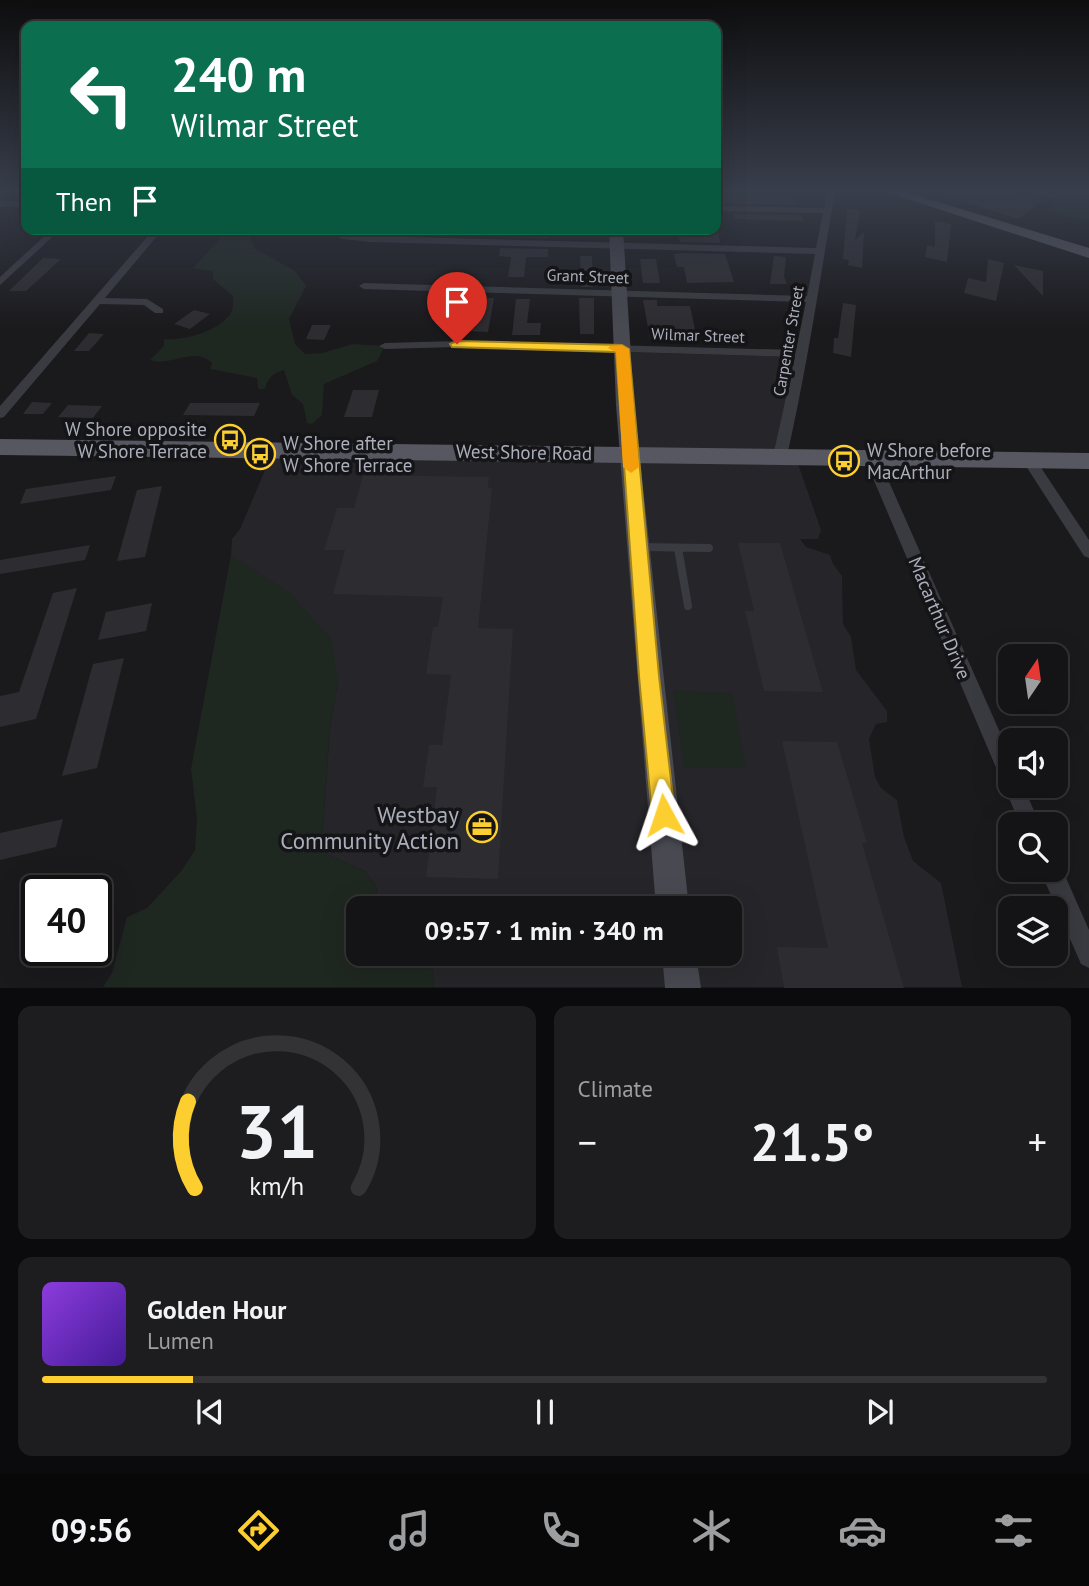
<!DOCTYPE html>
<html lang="en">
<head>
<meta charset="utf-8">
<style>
	:root { --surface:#141315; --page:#1d1c1e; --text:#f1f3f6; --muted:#9d9ea0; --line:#333234; --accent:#fdce30 }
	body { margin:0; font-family:"PT Sans",sans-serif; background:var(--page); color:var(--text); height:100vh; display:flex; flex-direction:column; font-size:26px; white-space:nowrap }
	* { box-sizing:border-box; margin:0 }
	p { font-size:23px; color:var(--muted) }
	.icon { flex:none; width:38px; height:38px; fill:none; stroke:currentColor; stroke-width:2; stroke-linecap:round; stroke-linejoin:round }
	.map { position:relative; height:988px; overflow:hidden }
	.panel { display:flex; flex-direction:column; gap:18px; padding:18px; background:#0b0a0c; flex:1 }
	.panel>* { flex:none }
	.top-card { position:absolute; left:21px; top:21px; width:700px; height:214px; border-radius:14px; box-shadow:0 7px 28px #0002,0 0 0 2px var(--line); background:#0b6e4f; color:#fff; overflow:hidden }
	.needle { width:46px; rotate:13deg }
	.buttons { position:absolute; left:998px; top:644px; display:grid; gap:14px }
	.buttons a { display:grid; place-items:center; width:70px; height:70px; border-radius:14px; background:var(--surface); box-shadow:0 7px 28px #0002,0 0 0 2px var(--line); font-size:35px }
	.speed { position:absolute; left:21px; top:875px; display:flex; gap:14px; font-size:35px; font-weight:700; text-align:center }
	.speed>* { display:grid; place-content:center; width:91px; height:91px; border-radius:50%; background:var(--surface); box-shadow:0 7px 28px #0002,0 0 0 2px var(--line); line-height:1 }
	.speed .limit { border:4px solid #111; border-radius:10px; background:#fff; color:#111 }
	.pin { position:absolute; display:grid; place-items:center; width:60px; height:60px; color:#fff; margin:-72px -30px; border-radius:50% 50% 50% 0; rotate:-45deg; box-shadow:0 0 7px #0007 }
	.pin .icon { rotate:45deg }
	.me { position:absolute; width:77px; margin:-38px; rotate:355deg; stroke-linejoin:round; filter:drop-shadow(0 0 5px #0008) }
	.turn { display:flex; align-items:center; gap:24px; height:147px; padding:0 35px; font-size:32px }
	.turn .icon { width:91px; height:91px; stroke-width:2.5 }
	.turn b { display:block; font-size:49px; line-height:60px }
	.then { display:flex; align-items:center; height:66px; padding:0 35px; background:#0003; gap:14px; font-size:26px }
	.big { font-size:52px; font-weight:700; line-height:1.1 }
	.panel .card { flex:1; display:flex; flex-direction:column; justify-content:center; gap:10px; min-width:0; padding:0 24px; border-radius:14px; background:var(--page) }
	.panel .dial { align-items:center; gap:0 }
	.dial svg { height:182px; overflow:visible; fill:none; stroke:var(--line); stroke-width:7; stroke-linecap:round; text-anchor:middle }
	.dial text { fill:var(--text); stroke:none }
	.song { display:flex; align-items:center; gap:21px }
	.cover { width:84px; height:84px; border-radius:10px; background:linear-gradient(135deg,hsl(270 70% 55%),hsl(260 70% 35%)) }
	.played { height:7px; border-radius:4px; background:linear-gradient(90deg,var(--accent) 15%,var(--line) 15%) }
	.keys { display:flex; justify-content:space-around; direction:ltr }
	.heat { display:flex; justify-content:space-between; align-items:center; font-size:38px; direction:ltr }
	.panel .tiles { flex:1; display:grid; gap:18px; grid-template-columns:1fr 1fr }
	.card:last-child { grid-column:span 2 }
	.trip { position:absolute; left:346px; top:896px; width:396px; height:70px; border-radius:14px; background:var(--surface); box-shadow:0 7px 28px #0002,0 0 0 2px var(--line); font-weight:700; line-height:70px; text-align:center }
	.menu { display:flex; height:112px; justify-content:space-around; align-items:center; background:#080808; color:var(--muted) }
	.menu .icon { width:49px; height:49px }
	.menu .current { color:var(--accent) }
	.menu b { font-size:32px; color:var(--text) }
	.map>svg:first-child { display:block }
	.built { fill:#262529 }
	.green { fill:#1f2721 }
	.building { fill:#2d2c30 }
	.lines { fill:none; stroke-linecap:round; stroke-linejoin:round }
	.lane { stroke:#3a3a41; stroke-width:8 }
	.street { fill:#3a3a41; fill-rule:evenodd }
	.secondary { fill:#484951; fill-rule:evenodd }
	.primary { fill:#565760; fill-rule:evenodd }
	.route { fill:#fdce30; stroke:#a4861f; stroke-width:2 }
	.slow { fill:#f59e0b }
	.labels { text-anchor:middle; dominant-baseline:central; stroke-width:7; stroke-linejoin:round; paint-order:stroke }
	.far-street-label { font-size:16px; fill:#abafbc; stroke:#151417 }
	.poi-label { font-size:19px; fill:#abafbc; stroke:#151417; text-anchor:start }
	.street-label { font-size:19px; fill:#abafbc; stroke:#151417 }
	.near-poi-label { font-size:23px; fill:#abafbc; stroke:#151417; text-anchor:end }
</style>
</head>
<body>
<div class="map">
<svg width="1089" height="988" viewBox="0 0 1089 988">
	<rect width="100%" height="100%" fill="#1a191c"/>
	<path class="built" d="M623 352 796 357 783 447 796 458 821 530 818 539H800L806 547 830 555 833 564 842 576 843 624 851 637 856 670 887 711V722L876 724 869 739 875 777 881 788 897 800 904 837 913 861 941 883 962 987H434L431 961 415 954H730V908H378L376 886 365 871 328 855 322 843 330 726 338 682 231 555 232 539 240 529 274 449 622 452Z"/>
	<path class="green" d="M1072 191H1089V220L1065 217 1046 208 1056 205 1045 194 1068 193Z
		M206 229H247L254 248 295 271 306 286 289 319 295 344 305 354 322 353 353 344 385 346 377 361 324 384 322 415 312 424 307 423 303 404 292 395 284 370C273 373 268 378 265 389H258L257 378 210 369 212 363C194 345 168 368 150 360L164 346V339C183 341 220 331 231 313 234 308 233 301 233 296L213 279V271L193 268 219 240 216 237 200 234Z
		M231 555 290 593 331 639 338 682 330 726 322 843 328 855 365 871 376 886 378 908H359V954H415L431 961 434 987H103L112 973 127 917 147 908 182 870 195 850 197 819 191 769Z
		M673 691 732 693 746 768 684 767Z"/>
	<path class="building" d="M937 191H1005L1043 200 1018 219 937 194Z
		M716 195H791L796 205 716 203Z
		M847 208 860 211 855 240 864 232 862 268 848 265 849 260 843 259Z
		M733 214 801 215 804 221 734 219Z
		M935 221 951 224 947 262 925 257 927 245 935 247Z
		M503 229H549V238L502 237Z
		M677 229 718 230 720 243 680 242Z
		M500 248 548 249V257H526L524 277H508L511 257 499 256Z
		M683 253 725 254 734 282 687 283 684 267H677L674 254Z
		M580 256H592L593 287H581Z
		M774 256 786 257 784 277 787 284H770Z
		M43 258 61 259 26 291H9Z
		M640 259H656L660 283H643Z
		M988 259 1004 263 996 301 964 293 968 278 986 282Z
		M1014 265 1043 271V296Z
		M472 298H494L488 332 466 331Z
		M579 298H594V334H580Z
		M516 299H530L527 323H541L540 335H512Z
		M643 300H657V306H690L697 339H650Z
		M843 303 856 305 851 357 833 353 834 338H838Z
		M194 310 210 314 190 329 174 324Z
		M312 325H331L324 340 306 339Z
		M89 333 104 334 89 351H74Z
		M353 390H379L372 417H344Z
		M32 402 52 403 43 414H23Z
		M190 403H260L254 416 183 415Z
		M68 405 102 406 93 418 58 417Z
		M363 475 489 477 488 488H492L478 628 513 629 498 879 426 877 437 787H423L429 745H442L451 675 426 674 433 627H438L443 597 333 594 345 550H324L337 508H354Z
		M116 476 111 490 20 504 26 489Z
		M162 486 145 557 117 561 137 490Z
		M738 543H780L823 692 764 691 745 611H754Z
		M90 545 85 560 0 574V560Z
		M77 588 36 719 0 727V696L19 692 53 593Z
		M152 603 146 631 98 640 106 612Z
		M124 658 97 768 62 776 93 664Z
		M782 741 837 742 867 843H862L904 988H784L777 947 828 948Z
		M63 819 56 847 0 860V833Z"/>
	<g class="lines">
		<path class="lane" d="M642 547 709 548
			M678 548 688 606"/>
		<path class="street" d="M827 191H835C820 279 807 368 787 456L780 461 773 456 795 357 457 347 385 349 379 346 385 343 457 341 796 350 806 302 364 289 359 286 364 283 807 296 815 254 370 242 343 239 314 229H329L370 236 816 248 823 213 716 211V206L824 208Z
			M1029 191H1041L1062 197 1058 199Z
			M0 201H26V206L0 207Z
			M52 229H61L0 285V277Z
			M154 229H163L105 298 147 299 163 309V313H155L144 305 100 304 4 417 0 418V406Z
			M871 452 878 457 1010 755V786H1023L1040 824H1020L864 457Z
			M1029 455 1034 457 1089 540V558L1084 556 1024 463 1022 460Z
			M1055 861 1059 862 1089 930V968L1081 964 1040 870H1055Z"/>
		<path class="secondary" d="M609 229H623L634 405 689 908H656L616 405Z
			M662 954H696L701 988H665Z"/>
		<path class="primary" d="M883 191H902L1089 248V258Z
			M0 439 1089 453V469L0 455Z"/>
	</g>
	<linearGradient id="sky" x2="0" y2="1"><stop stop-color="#0e0e0f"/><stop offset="0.58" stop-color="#383e4b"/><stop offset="1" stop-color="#383e4b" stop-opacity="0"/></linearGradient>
	<rect width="1089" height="329" fill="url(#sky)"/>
	<path class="route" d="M457 341 622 345 629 349 659 676 675 815 672 823 664 827 655 823 652 815 639 676 616 352 452 347 450 344Z"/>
	<path class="slow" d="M622 345 629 349 639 467 631 473 623 467 616 352 608 348 610 346Z"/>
	<defs>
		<g id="bus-ring" transform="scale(1.575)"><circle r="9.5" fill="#151417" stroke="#fdce30" stroke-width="1.5"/><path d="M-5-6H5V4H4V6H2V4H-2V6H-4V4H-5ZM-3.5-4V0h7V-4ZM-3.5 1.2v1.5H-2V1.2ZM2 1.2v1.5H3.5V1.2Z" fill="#fdce30"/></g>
		<g id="office-ring" transform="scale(1.575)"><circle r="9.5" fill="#151417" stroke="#fdce30" stroke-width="1.5"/><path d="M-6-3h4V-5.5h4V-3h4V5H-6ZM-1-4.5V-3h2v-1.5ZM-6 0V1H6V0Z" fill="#fdce30"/></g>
	</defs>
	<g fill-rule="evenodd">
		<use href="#bus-ring" x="230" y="440"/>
		<use href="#bus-ring" x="260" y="454"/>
		<use href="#bus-ring" x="844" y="461"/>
		<use href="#office-ring" x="482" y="827"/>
	</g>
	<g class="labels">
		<g class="far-street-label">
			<text transform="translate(588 276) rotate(2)">Grant Street</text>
			<text transform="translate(698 335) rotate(2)">Wilmar Street</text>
			<text transform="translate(788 341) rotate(-80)">Carpenter Street</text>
		</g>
		<g class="poi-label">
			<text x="207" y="429" text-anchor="end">W Shore opposite<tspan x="207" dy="22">W Shore Terrace</tspan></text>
			<text x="283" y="443">W Shore after<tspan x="283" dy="22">W Shore Terrace</tspan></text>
			<text x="867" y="450">W Shore before<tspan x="867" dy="22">MacArthur</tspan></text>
		</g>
		<g class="street-label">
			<text transform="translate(524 452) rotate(1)">West Shore Road</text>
			<text transform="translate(940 618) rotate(67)">Macarthur Drive</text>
		</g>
		<g class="near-poi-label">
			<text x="459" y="814">Westbay<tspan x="459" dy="26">Community Action</tspan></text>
		</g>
	</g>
</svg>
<div class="buttons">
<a><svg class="needle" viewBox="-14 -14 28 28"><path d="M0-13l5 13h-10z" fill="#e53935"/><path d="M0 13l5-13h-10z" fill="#9d9ea0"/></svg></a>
<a><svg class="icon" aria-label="sound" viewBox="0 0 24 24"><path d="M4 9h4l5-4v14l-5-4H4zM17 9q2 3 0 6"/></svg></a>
<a><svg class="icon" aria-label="search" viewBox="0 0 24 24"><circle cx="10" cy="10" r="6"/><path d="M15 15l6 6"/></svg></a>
<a><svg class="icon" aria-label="layers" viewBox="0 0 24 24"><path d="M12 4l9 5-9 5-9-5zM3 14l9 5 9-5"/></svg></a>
</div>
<div class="speed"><div class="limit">40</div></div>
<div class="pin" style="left:457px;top:344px;background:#d93025"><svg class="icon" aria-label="arrive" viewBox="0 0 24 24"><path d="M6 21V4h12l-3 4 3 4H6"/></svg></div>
<svg class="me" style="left:664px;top:815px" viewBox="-20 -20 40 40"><path d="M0-17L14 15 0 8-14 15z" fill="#fdce30" stroke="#fff" stroke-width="4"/></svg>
<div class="trip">09:57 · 1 min · 340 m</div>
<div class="top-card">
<div class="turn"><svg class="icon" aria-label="left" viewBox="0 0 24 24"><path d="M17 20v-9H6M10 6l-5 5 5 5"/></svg><div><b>240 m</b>Wilmar Street</div></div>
<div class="then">Then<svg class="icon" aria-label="arrive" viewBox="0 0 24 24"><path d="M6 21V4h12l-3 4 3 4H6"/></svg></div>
</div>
</div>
<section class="panel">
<div class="tiles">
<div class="card dial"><svg viewBox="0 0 100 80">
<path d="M14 69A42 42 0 1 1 86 69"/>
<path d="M14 69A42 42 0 0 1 11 31" stroke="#fdce30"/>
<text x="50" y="56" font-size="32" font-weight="700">31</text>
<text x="50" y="72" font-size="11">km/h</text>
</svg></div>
<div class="card"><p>Climate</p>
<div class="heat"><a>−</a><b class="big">21.5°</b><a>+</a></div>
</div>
<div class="card">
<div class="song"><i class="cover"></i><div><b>Golden Hour</b><p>Lumen</p></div></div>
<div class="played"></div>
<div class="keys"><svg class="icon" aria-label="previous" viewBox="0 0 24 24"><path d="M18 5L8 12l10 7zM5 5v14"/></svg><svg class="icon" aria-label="pause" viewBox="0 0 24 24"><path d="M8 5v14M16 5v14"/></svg><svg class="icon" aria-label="next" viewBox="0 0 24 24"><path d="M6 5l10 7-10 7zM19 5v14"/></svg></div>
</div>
</div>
</section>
<nav class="menu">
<b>09:56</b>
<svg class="icon current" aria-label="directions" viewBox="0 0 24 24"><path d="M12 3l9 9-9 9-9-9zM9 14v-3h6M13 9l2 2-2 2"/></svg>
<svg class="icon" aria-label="music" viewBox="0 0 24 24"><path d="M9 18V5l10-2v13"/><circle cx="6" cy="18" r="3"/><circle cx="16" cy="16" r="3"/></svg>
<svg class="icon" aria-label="phone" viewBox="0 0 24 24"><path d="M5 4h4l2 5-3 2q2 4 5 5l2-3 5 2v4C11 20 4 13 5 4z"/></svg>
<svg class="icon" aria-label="climate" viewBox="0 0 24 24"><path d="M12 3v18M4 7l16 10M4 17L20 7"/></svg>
<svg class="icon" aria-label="car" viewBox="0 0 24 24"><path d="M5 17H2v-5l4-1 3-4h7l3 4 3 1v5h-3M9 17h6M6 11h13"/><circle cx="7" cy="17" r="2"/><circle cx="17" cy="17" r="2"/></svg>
<svg class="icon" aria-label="filters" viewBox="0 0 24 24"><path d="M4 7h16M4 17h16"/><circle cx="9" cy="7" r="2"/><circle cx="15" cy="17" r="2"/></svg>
</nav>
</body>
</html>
